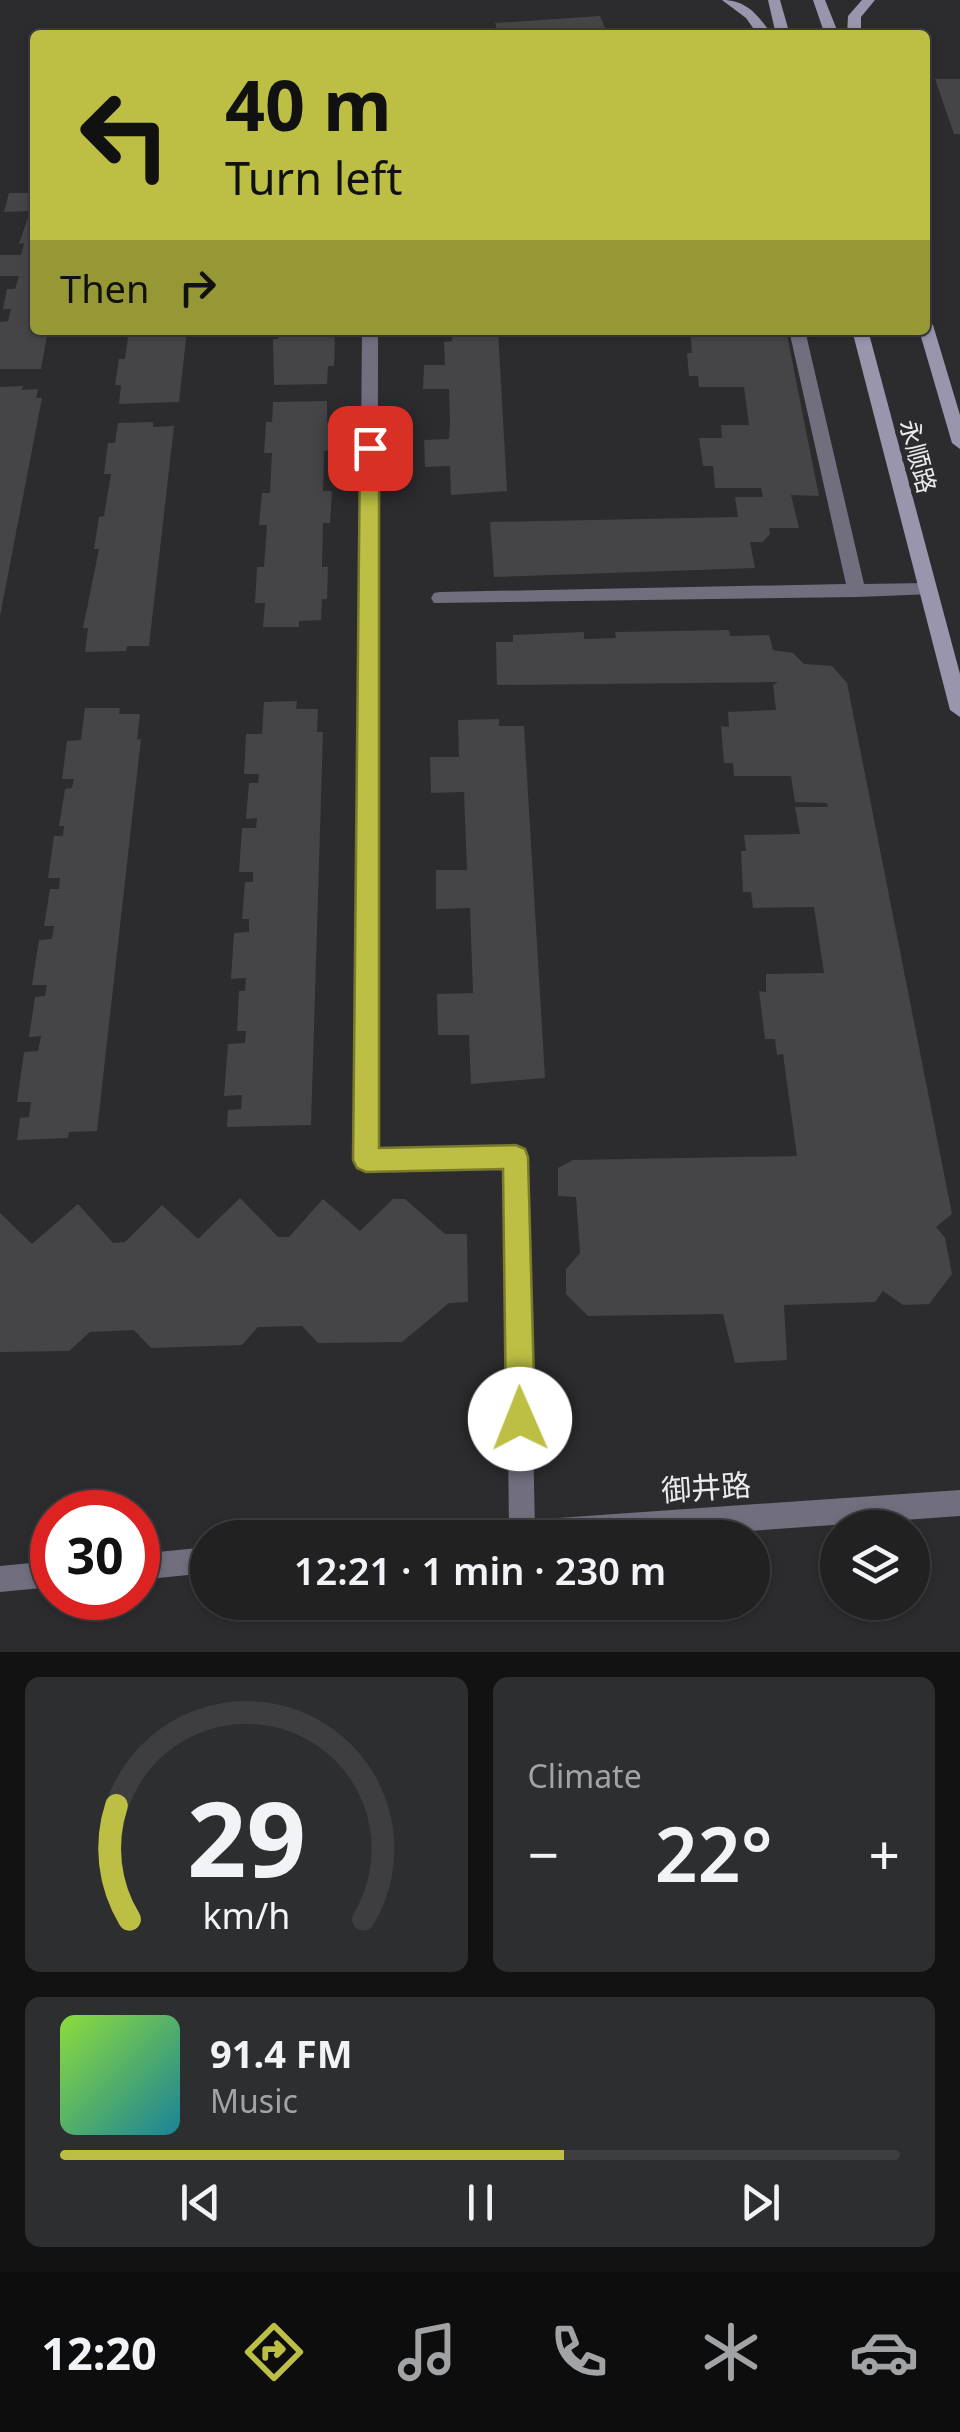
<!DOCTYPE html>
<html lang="en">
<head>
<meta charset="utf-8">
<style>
	:root { --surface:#212122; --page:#2d2e2f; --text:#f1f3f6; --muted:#a2a3a5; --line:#3e3e40; --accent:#bcbf44 }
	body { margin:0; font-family:"Noto Sans","Noto Sans SC",sans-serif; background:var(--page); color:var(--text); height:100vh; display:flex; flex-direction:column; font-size:38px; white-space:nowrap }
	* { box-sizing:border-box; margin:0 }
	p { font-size:32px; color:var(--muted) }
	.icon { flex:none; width:55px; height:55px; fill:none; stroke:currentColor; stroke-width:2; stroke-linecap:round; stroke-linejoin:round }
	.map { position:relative; height:1652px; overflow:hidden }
	.panel { display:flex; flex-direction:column; gap:25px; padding:25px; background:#121213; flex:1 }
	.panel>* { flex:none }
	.banner { position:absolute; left:30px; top:30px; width:900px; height:305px; border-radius:10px; box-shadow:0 2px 8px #0004,0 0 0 2px var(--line); background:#bcbf44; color:#111; overflow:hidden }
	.tools { position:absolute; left:820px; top:1510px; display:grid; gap:20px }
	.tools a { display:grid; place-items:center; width:110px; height:110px; border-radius:50%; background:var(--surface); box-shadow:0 2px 8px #0004,0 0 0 2px var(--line); font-size:50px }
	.speed { position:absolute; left:30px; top:1490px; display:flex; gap:20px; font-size:50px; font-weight:700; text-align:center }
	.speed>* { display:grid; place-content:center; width:130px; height:130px; border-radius:50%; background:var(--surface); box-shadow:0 2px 8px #0004,0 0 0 2px var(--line); line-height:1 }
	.speed .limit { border:15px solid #d22; background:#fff; color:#111 }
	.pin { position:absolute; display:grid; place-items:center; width:85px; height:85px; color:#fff; margin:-42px; border-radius:20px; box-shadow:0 5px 15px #0006 }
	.me { position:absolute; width:110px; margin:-55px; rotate:359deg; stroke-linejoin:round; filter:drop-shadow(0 0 8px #0008) }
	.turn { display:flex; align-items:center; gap:35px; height:210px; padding:0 30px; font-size:45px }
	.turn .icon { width:130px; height:130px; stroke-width:2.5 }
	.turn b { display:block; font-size:70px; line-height:85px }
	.then { display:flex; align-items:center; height:95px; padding:0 30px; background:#0003; gap:20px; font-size:38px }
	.big { font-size:75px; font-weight:600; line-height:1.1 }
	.panel .tile { flex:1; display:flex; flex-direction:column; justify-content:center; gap:15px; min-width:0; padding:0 35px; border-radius:15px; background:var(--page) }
	.panel .dial { align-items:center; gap:0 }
	.dial svg { height:260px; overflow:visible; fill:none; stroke:var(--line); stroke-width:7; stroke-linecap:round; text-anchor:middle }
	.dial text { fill:var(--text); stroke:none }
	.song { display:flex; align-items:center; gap:30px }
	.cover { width:120px; height:120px; border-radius:15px; background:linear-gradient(135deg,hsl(90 70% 55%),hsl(190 70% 35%)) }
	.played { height:10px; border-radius:5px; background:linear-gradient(90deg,var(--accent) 60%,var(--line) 60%) }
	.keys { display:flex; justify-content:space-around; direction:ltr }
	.heat { display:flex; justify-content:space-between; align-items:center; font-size:55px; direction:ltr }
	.panel .tiles { flex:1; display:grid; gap:25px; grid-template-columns:1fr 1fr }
	.tile:last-child { grid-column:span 2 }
	.trip { position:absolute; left:190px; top:1520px; width:580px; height:100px; border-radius:50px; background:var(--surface); box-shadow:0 2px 8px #0004,0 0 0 2px var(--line); font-weight:600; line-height:100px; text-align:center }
	.menu { display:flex; height:160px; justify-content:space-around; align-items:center; background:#0d0d0e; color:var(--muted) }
	.menu .icon { width:70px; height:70px }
	.menu .selected { color:var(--accent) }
	.menu b { font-size:45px; color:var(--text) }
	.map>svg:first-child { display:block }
	.building { fill:#454547 }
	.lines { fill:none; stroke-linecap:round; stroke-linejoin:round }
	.minor { fill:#716f7e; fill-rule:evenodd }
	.tertiary { fill:#716f7e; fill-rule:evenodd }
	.secondary { fill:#9895ad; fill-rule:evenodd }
	.route { fill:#bcbf44; stroke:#7a7c2c; stroke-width:2.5 }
	.labels { text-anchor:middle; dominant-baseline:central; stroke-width:10; stroke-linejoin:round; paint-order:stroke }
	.street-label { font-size:25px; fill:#ebeaec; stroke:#2c2c2e }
	.near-street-label { font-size:30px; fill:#ebeaec; stroke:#2c2c2e }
</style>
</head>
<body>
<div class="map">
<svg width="960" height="1652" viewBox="0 0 960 1652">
	<rect width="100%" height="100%" fill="#2c2c2e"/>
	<path class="building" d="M600 16 608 35H499L495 23Z
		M935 79H960V134H954Z
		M33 181 35 330H48L41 369H0V322L8 321 11 309H3L7 289H15L19 276H0V255H21L24 243 19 244 30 211 4 212 9 193H31Z
		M129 330H187L179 402 119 404 121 385H115L119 359H125Z
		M278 330H328V337H335L334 366H328L327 384 274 385 273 339H278Z
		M452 330H498L507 491 451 495 450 466 425 467 424 440 449 439 450 423 449 389H423L424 365H445L444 342 452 341Z
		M690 330H786L819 496 791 495 799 528H769L770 534 763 542H750L755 568 494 577 490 522 738 517 735 497H763L761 488H715L713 466H703L699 438H722L721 425H749L744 387H699L698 376H689L687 353H692Z
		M23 386 22 390 38 389 36 398H42L0 616V387Z
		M327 401V423H332L330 450 324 451 323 491H332L330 523H323L322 567H328L327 599H322L321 620 299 621V627H263L265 603H255L257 567H264L267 525H259L262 493H270L272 453H264L266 422H272L273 402Z
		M153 422V427L174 426 149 646H127L126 651 85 652 88 628H83L99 549H94L99 517 104 516 111 474H104L108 443H115L118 423Z
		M729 630 730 636 769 635 773 650 793 653 804 664 832 666 847 683 952 1214 936 1227 945 1238 952 1274 929 1304 903 1305 883 1291 875 1302 784 1305 787 1360 735 1363 723 1314 588 1316 566 1294V1269L580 1253 576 1197 558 1196V1168L573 1160 797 1156 783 1054 777 1055 775 1039H765L759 991 766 992V974L824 973 814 907 753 908 751 892H743L741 851H746L744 835 800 834 795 807H828L827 803 795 802 791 776H734L733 763H724L721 726 729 727 728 712 776 710 773 685 778 682 497 685 496 642H513V635L584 632V639L616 638 615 632Z
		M297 701 296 709H318L317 732H323L311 1125 227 1127 228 1110 241 1109 242 1095 224 1096 228 1044 245 1043 246 1031H237L239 991H245L246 978 231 979 234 933 249 932V919H242L245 882H253V872H239L242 828H256L257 818 246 819 249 783H258L259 774H244L246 734H262L264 702Z
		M85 708H120L119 714H140L137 740 141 739 97 1131 69 1132 68 1138 17 1140 20 1118 29 1117 31 1102H17L24 1052 38 1051 41 1036 29 1037 35 997 45 996 47 985H32L39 940 52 939 54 926H44L50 889H59L60 878H48L54 836H63L64 826H59L65 789 72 788 74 779H62L67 741 81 740Z
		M499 719V726H524L545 1078 471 1084 469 1035H438L437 994 473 993 470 908 436 909V870H467L464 792 431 793 430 757H459L458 720Z
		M240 1198 278 1237H289L323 1199 360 1231 393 1199H405L445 1234H467L468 1302 449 1303 402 1342 318 1343 302 1326 258 1327 242 1345 151 1348 134 1330 90 1332 69 1351 0 1352V1213L32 1244 78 1204 113 1243 125 1242 162 1205 198 1239Z"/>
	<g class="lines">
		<path class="minor" d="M362 330H378L377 1149 516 1147 524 1150 527 1157 535 1531 532 1538H512L509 1531 505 1168 366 1170 358 1167 355 1160Z
			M789 330H805L864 584 927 583 936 589 933 594 857 597 434 603 431 598 434 593 440 592 846 584Z"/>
		<path class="tertiary" d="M960 1490V1516L650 1538H443L447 1529 456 1525Z
			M208 1547V1573L138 1580V1554Z
			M52 1561V1587L0 1592V1566Z"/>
		<path class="secondary" d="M722 0C747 0 758 15 772 35H758L746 18Z
			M768 0H780L790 35H776Z
			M813 0H825L839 35H825Z
			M862 0H875L861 17V35H847L848 16Z
			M925 320 933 325 960 415V449L952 443 919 330H925Z
			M852 330H868L960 674V717L950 710Z"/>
	</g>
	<path class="route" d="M370 442 379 448V1148L516 1145 525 1149 528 1157 535 1419 530 1429 520 1434 510 1429 506 1419 503 1169 366 1172 357 1168 353 1160 360 448Z"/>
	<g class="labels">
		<g class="street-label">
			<text transform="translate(919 456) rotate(75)">永顺路</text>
		</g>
		<g class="near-street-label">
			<text transform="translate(706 1487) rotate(-4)">御井路</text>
		</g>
	</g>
</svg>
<div class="tools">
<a><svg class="icon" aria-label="layers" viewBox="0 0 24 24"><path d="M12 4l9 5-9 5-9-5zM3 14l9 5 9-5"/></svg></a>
</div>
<div class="speed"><div class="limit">30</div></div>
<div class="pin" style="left:370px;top:448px;background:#d93025"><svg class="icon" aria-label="arrive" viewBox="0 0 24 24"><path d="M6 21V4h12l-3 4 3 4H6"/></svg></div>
<svg class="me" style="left:520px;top:1419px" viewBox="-20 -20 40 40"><circle r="19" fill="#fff"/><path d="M0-13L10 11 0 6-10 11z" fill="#bcbf44"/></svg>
<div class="trip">12:21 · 1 min · 230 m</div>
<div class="banner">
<div class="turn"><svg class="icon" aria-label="left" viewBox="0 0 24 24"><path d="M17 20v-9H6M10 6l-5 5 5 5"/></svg><div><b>40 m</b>Turn left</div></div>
<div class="then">Then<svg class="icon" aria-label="right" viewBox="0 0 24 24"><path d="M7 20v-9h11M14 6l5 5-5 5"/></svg></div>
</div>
</div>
<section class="panel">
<div class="tiles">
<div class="tile dial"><svg viewBox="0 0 100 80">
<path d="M14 69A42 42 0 1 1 86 69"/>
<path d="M14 69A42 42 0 0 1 10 34" stroke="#bcbf44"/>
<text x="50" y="56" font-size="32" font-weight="700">29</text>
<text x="50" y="72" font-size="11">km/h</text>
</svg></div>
<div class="tile"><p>Climate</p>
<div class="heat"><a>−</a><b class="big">22°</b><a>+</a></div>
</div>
<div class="tile">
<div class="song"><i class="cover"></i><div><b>91.4 FM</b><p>Music</p></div></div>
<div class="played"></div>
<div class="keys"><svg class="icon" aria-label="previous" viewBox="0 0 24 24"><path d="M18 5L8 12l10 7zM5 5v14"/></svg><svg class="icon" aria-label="pause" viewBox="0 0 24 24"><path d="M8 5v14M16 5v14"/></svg><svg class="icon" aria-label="next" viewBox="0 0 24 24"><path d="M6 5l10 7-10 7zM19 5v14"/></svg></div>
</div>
</div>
</section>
<nav class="menu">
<b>12:20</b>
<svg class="icon selected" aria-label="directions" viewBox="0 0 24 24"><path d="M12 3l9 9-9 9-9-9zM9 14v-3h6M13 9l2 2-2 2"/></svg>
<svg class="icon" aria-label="music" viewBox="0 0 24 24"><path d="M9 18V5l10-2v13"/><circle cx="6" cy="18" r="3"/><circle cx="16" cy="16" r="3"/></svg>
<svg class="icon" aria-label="phone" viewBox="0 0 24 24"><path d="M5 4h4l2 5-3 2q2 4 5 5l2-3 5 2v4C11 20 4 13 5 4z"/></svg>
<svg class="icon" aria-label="climate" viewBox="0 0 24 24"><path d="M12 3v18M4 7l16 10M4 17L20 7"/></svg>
<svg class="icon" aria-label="car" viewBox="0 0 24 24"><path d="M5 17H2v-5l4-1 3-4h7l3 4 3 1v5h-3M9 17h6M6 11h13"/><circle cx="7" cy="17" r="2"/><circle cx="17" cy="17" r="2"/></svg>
</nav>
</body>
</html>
